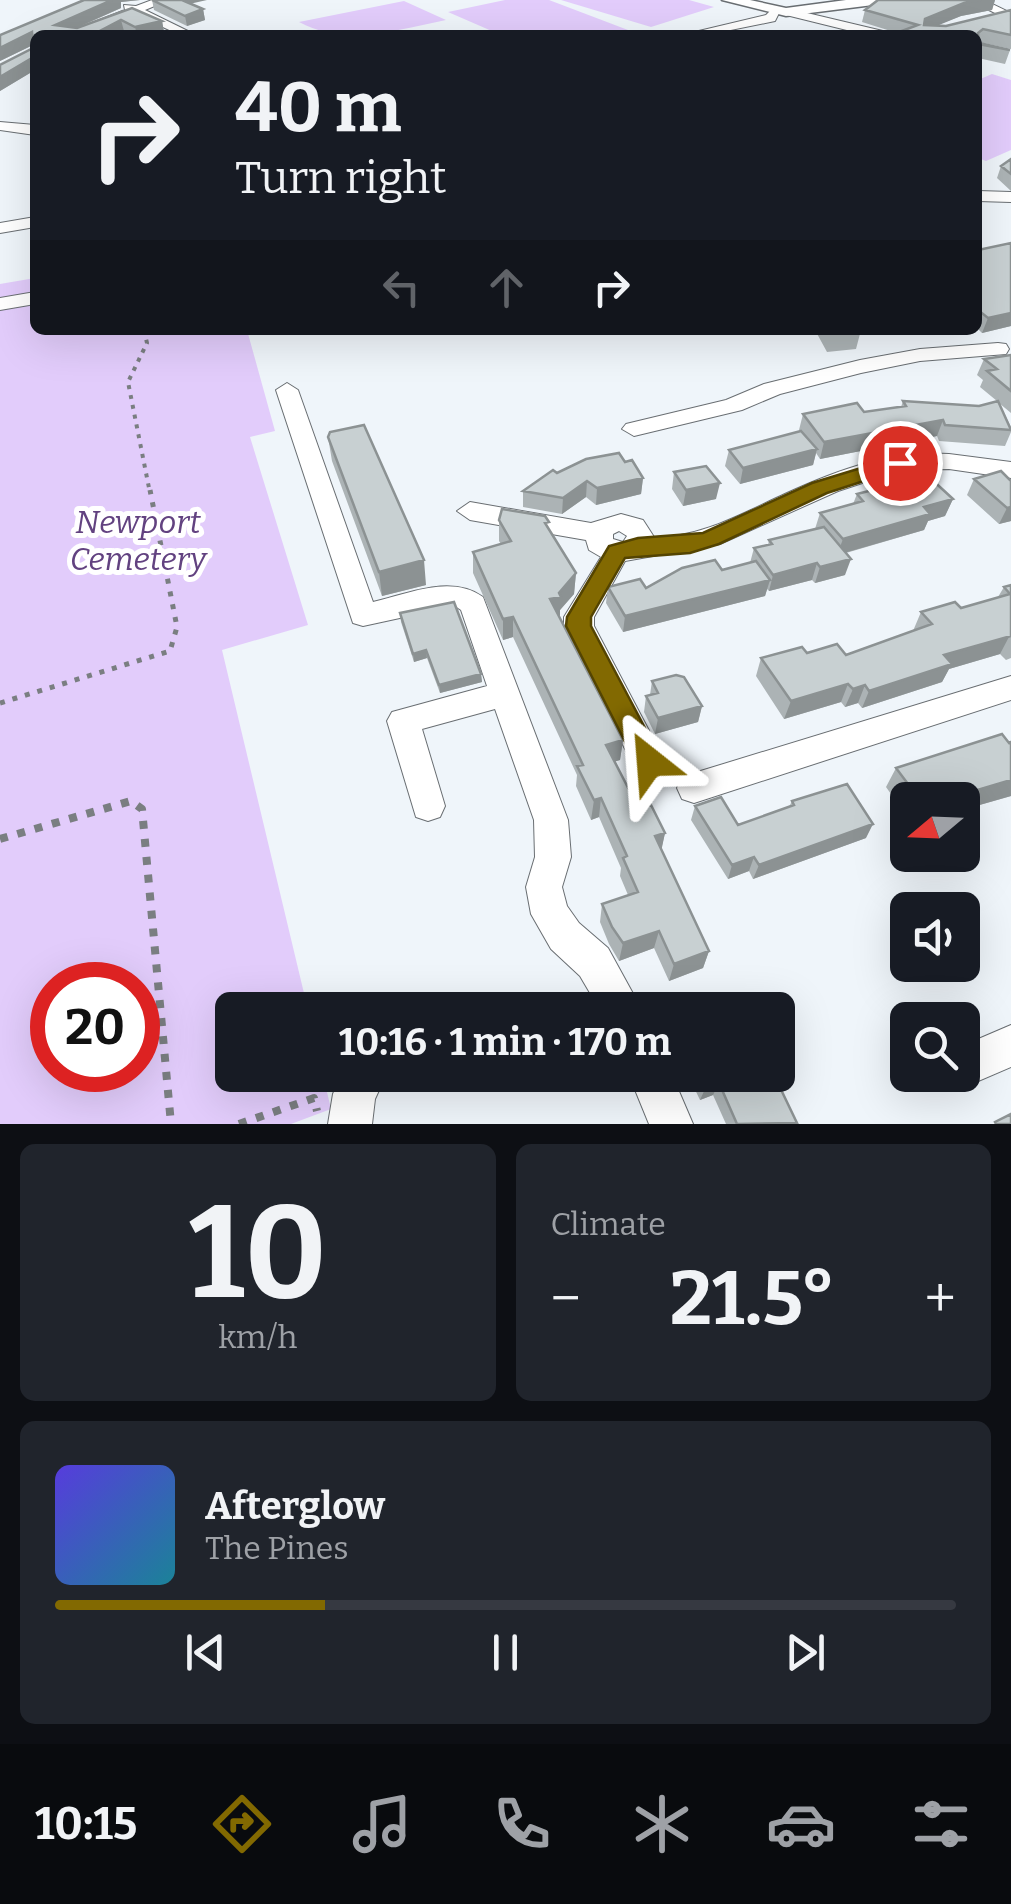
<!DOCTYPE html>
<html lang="en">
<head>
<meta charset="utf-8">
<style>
	:root { --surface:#171b24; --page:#20242c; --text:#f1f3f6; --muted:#9ea1a6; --line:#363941; --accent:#826901 }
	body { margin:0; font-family:Bitter,serif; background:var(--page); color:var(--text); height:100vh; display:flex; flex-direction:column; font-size:38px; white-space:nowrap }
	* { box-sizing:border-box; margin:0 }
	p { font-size:32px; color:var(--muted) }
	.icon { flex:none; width:55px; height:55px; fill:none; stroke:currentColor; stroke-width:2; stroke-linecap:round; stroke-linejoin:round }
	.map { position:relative; height:1124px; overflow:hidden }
	.details { display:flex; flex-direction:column; gap:20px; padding:20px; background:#0d0f14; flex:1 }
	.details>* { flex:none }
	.guide { position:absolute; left:30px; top:30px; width:952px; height:305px; border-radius:15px; box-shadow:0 10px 40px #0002; background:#171b24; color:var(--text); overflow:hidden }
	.needle { width:65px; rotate:251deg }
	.fabs { position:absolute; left:890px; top:782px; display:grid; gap:20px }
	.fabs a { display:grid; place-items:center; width:90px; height:90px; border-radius:15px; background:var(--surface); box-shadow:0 10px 40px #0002; font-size:50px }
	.speed { position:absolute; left:30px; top:962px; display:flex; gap:20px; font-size:50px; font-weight:700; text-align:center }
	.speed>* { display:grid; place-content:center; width:130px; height:130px; border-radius:50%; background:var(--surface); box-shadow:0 10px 40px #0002; line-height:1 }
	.speed .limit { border:15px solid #d22; background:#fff; color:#111 }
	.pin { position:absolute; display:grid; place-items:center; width:85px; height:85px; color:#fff; margin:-42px; border:5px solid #fff; border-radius:50%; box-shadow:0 2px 10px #0007 }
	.me { position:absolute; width:110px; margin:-55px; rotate:332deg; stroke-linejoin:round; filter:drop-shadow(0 0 8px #0008) }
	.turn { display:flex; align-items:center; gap:35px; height:210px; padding:0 40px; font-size:45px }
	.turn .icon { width:130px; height:130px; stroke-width:2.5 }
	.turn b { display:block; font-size:70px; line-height:85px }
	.lanes { display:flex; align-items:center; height:95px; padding:0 40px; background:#0003; justify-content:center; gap:50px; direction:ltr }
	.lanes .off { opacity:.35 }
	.big { font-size:75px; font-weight:700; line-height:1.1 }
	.details .widget { flex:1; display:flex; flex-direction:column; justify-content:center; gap:15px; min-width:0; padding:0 35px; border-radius:15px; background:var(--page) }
	.details .dial { align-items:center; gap:0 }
	.dial b { font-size:130px; line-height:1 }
	.song { display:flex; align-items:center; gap:30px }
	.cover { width:120px; height:120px; border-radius:15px; background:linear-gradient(135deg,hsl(250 70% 55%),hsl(190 70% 35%)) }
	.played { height:10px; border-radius:5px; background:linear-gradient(90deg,var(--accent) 30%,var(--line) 30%) }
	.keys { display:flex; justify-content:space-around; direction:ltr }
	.heat { display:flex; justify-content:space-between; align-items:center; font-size:55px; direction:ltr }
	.details .tiles { flex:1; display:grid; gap:20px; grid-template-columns:1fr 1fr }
	.widget:last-child { grid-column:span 2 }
	.trip { position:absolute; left:215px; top:992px; width:580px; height:100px; border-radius:15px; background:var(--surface); box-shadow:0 10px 40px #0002; font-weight:700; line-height:100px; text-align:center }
	.tabs { display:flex; height:160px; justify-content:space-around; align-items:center; background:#090b0e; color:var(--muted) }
	.tabs .icon { width:70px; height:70px }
	.tabs .on { color:var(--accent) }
	.tabs b { font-size:45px; color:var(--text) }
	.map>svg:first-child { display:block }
	.green { fill:#e2ccfb; fill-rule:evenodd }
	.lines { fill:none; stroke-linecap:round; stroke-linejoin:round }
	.minor-casing { stroke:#696e72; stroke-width:2 }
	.major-casing { stroke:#696e72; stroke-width:3 }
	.path-far2 { stroke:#7a7e81; stroke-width:4; stroke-dasharray:4 6; stroke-linecap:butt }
	.path-far1 { stroke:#7a7e81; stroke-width:5; stroke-dasharray:5 8; stroke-linecap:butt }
	.path { stroke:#7a7e81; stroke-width:8; stroke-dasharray:8 10; stroke-linecap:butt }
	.minor { fill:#fff; fill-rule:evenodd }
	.major { fill:#fff; fill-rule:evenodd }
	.wall { fill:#acb3b5 }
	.shaded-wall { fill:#8c9293 }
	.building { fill:#c8d0d2; stroke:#8c9293; stroke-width:2.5 }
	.route { fill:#826901; stroke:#544401; stroke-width:2.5 }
	.labels { text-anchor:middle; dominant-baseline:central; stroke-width:10; stroke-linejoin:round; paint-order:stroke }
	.park-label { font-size:32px; font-style:italic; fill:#624280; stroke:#fff }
</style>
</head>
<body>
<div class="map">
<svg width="1011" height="1124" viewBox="0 0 1011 1124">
	<rect width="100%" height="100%" fill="#eff5fa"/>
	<path class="green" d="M505 0H549L628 30 607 35H501L448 12Z
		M561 0H689L714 7 651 27Z
		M404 1 446 20C396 30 345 47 299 22Z
		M992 74 1011 80V150L986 161 978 158V80Z
		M35 278V330H247L275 431 250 437 308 625 222 650 308 1010H232V1075H323L331 1109 291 1124H0V284ZM52 985H138V1070H52Z"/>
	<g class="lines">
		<g class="minor-casing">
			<path id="minor" d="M152 0H169L145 10 196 35H180L135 14 79 35H62L125 10 124 5 136 6Z
				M969 0H984L1011 13V21Z
				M774 7 780 11 775 21 706 35H682L766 15Z
				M786 8 887 32 889 35H867L782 14Z
				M0 122 35 125V135L0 130Z
				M978 191 1011 192V202L978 201Z
				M35 217V227L0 233V223Z
				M35 292V304L0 310V298Z
				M998 343 1006 344 1009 349 1006 354 920 361 861 373 780 394 742 410 634 436 622 429 626 424 726 400 764 384 860 360 920 349Z
				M287 383 298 390 373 602C408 594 451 574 483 597L568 820 571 857 562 887 567 906 579 923 608 948 642 1010H600L580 976 551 949 531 914 526 887 535 857 534 820 495 709 422 729 445 806 440 817 428 821 416 817 387 721 392 712 487 686 461 610 455 606 363 626 353 623 276 390Z
				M949 454 1011 462V478L949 469 902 470 838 491 720 544 625 561 594 617V626L666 763 661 773 649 777 637 773 564 626V617L601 557 589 550 586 540 470 520 457 511 470 502 591 523 621 514 643 520 654 537C701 538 743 513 785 494 837 470 892 450 949 454ZM619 531 627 536 623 542 613 539V534Z
				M1011 676V700L694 803 682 799 677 788 682 777 694 773Z
				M1011 1025V1067L962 1088 947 1082 944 1075H962V1046Z
				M341 1075H386L375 1099 372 1124H328L333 1094Z
				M629 1075H672L693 1124H649Z"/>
		</g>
		<g class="major-casing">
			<path id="major" d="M722 0H750L786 8 846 0H888L881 4 786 16Z"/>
		</g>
		<path class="path-far2" d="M144 330 147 343 128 382 150 493"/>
		<path class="path-far1" d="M0 703 170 651 177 627 150 490"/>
		<path class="path" d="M0 839 131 801 142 809 171 1124
			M239 1124 314 1098 317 1111"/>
		<use href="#minor" class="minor"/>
		<use href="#major" class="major"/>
	</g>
	<path class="wall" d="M84 0H140L121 2V8L77 28 132 8 162 21 164 32 151 35H132L124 31 116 35H35V70L0 91V65L33 48V45L0 61V35Z
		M152 0 190 4 203 9 205 20 187 26 154 10Z
		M878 0H995L992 10 961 16 937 25 946 26 1011 10V49L979 42 1010 50 1005 64 978 58V35L897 33 862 22 865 10Z
		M1011 159V191L997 178 1001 166Z
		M1011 243V326L982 333 978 329V250Z
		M815 330H861L856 349 827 352Z
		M1011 355V413L999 403 1011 427V432L1005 446 939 441 937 436 820 459 816 453 813 465 740 484 725 466 729 450 800 431 799 430 803 414 864 412 901 407 903 401 979 406 997 401 980 387 983 380 977 375 984 359Z
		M328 437 426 585 382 596 332 461Z
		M625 462 643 478 641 494 596 505 586 497 562 514 523 507V491L557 473Z
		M674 472 716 499 683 506 672 489Z
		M974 479 1011 481V521L999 524 967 495Z
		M857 494 953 499 945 516 928 521 924 530 846 553 845 575 815 583 812 580 769 591 767 589 765 596 623 632 606 603 608 587 646 588 750 563 754 548 768 545 769 540 815 529 820 513 853 504Z
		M499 520 548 529 576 573 574 594 560 610 559 617 623 740 620 760 615 761 639 809 665 833 661 850 709 951 703 968 669 981 654 948 619 961 609 944 600 922 602 904 628 895 620 876 621 868 599 817 591 820 576 786 577 775 513 637 503 640 473 573V552L501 544 499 541Z
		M1011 585V658L1006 660 1000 654 949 669 942 682 862 708 858 703 845 707 841 702 784 719 756 676 761 658 807 653 846 655 913 631 921 612 961 608 998 597 1004 587Z
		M400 613 481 674 482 682 440 693 427 658 414 662 401 622Z
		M652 681 702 706 698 722 655 734 644 712 646 696 650 695Z
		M896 768 1011 796 962 810V800H908V810L903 811 886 787Z
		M792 801 866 838 753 879 749 871 728 879 691 820 695 806 738 825 789 807Z
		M688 1075H774L797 1124H726L713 1095 700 1100Z"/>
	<path class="shaded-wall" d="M112 0H140L121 2V8L60 35 55 25Z
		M175 0H207L176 7Z
		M981 0H995L992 10 961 16 922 32 925 19 964 3Z
		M203 9 205 20 187 26 185 16Z
		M121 20 124 31 116 35H92Z
		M162 21 164 32 151 35H137L135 27Z
		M32 32 35 44 0 61V48Z
		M32 58 35 70 0 91V77Z
		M1011 313V326L982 333 988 318Z
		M943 420 937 436 820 459 824 442Z
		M817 449 813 465 740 484 743 468Z
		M643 478 641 494 596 505 597 488Z
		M587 481 586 497 562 514 563 498Z
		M720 483 716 499 683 506 686 490Z
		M953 499 945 516 928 521 924 530 837 555 843 539 924 507Z
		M1011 507V521L999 524 1007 508Z
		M851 559 845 575 815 583 820 567Z
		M424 560 426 585 382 596 379 572Z
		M817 563 812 580 769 591 773 575Z
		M576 573 574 594 560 610V617L550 599 559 593Z
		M770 580 765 596 623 632 625 616Z
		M513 617V637L503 640V619Z
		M1010 635 1000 654 949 669 942 682 862 708 869 691 944 655Z
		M426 650 427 658 414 662 413 654Z
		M481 674 482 682 440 693 439 685Z
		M848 684 841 702 784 719 791 701Z
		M865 685 858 703 845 707 853 689Z
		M702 706 698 722 655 734 658 718Z
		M623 740 620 760 604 765 606 745Z
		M1011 780V796L962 810V800H944Z
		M923 789 917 800H910L914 792Z
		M601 798 599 817 591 820 594 800Z
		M873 824 866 838 753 879 759 865Z
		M665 833 661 852 655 836Z
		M754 857 749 871 728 879 732 865Z
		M659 931 654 948 619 961 623 943Z
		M709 951 703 968 669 981 674 964Z
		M719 1083 713 1095 700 1100 705 1089Z"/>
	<path class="building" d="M84 0H112L55 25 77 28 132 8 162 21 135 27 121 20 92 35H35V58H32L0 77V65L33 48 32 32 0 48V35Z
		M152 0H182L203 9 185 16Z
		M878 0H981L964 3 925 19 924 25 946 26 1011 10V35L983 29 978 33 979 43 1010 50 978 44V35H891L918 25 865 10Z
		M1011 159V174L1001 166Z
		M1011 243V313L988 318 978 310V250Z
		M1011 355V391L987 371 997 369 984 359Z
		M903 401 979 406 998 401 1011 430 945 425 943 420 824 442 803 414 857 403 864 412 906 406Z
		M364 425 424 560 379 572 328 437 330 432Z
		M801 431 817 449 743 468 729 450Z
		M619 453 625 462 632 460 643 478 597 488 587 481 563 498 523 491 553 470 557 473 586 459Z
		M706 466 720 483 686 490 674 472Z
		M1001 471 1011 481V507L1007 508 974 479Z
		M928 476 953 499 924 507 930 514 843 539 820 513 863 501 857 494Z
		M502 509 545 516 549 522 545 523 576 573 559 593 561 597 550 599 623 740 606 745 639 809 651 805 665 833 655 836 709 951 674 964 659 931 623 943 612 927 602 904 638 892 623 858 627 856 601 798 594 800 577 766 583 765 513 617 503 619 473 552 511 541 499 520Z
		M824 527 851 559 820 567 817 563 773 575 754 548 772 544 769 540Z
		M715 560 722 570 756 561 770 580 625 616 608 587 640 579 646 588 682 568Z
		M1011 585V636L944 655 952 664 869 691 865 685 853 689 848 684 791 701 761 658 802 647 807 653 837 644 846 655 932 624 921 612 955 602 961 608 1010 594 1004 587Z
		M454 602 481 674 439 685 426 650 413 654 400 613Z
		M676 675 684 677 702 706 658 718 646 696 658 693 652 681Z
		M1002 734 1009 743 1011 742V780L944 800H932L923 789 914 792 896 768Z
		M847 784 873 824 759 865 754 857 732 865 695 806 721 797 738 825 794 805 792 801Z
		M698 1075H774L797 1123 737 1124 719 1083 705 1089Z
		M1011 1114V1124H996L995 1122Z"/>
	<path class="route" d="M900 456 907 458V467L827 493 719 544 690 553 625 558 591 617V626L663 762 659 771 650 774 640 771 566 626 567 617 609 546 638 538 703 533 812 483Z"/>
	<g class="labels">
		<g class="park-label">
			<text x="138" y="522">Newport<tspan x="138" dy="37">Cemetery</tspan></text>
		</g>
	</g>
</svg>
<div class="fabs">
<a><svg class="needle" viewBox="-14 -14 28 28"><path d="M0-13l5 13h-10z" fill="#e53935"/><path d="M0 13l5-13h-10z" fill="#9ea1a6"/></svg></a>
<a><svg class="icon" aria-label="sound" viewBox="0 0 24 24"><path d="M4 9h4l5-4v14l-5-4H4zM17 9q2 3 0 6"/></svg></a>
<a><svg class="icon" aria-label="search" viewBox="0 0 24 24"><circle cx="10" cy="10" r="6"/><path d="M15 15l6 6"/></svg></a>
</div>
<div class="speed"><div class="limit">20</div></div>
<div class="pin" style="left:900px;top:463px;background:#d93025"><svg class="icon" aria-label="arrive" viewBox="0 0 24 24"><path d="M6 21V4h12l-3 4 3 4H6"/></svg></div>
<svg class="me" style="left:650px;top:762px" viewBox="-20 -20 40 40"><path d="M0-17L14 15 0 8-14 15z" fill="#826901" stroke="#fff" stroke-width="4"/></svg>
<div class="trip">10:16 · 1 min · 170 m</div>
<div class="guide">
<div class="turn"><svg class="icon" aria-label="right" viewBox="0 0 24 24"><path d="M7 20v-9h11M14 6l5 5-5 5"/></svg><div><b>40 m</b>Turn right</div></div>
<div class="lanes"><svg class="icon off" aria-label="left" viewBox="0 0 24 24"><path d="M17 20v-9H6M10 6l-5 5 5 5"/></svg><svg class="icon off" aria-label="ahead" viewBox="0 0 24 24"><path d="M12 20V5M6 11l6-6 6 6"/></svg><svg class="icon" aria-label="right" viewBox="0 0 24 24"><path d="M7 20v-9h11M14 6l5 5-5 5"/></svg></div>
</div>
</div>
<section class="details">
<div class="tiles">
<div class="widget dial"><b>10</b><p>km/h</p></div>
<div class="widget"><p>Climate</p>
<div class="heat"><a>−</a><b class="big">21.5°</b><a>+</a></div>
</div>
<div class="widget">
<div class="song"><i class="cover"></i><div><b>Afterglow</b><p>The Pines</p></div></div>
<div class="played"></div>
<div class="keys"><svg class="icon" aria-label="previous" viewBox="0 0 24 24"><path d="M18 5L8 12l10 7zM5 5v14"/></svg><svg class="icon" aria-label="pause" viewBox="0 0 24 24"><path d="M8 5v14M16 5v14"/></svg><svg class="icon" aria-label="next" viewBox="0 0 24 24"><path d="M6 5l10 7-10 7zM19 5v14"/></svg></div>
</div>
</div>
</section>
<nav class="tabs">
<b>10:15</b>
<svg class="icon on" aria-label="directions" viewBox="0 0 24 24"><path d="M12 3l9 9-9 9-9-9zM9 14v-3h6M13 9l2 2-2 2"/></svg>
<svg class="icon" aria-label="music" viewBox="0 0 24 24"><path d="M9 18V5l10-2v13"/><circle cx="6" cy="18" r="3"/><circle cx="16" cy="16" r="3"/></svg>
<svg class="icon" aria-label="phone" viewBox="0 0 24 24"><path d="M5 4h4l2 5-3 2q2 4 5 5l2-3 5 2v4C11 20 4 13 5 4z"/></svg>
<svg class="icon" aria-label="climate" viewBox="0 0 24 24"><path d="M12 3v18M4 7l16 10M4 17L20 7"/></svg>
<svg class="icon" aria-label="car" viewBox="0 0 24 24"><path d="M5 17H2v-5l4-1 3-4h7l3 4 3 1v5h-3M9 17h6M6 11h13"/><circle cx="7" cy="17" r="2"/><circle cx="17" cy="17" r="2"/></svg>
<svg class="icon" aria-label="filters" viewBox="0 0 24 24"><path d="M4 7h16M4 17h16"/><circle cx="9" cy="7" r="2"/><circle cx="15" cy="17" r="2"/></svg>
</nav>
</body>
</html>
